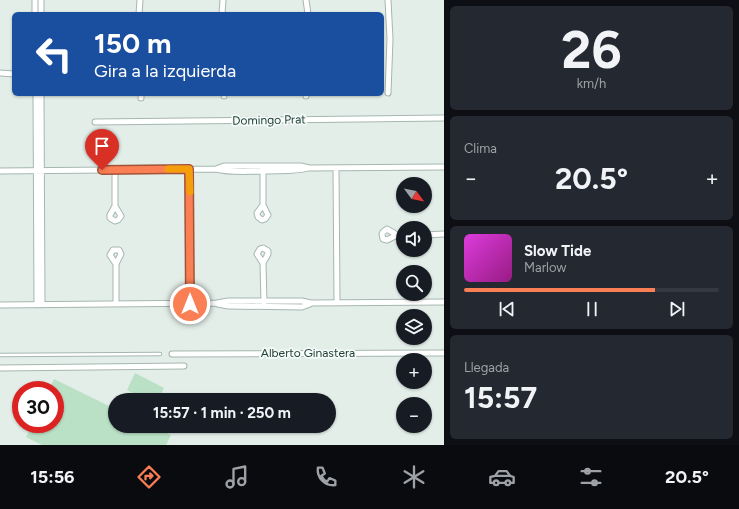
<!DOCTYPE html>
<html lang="es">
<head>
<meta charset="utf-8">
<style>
	:root { --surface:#171b24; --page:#242831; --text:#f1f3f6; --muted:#9ea1a6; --line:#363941; --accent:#fb7f54 }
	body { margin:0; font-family:Figtree,sans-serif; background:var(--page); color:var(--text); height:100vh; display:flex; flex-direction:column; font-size:15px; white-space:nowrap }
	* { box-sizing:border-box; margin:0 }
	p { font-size:13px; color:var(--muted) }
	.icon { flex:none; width:22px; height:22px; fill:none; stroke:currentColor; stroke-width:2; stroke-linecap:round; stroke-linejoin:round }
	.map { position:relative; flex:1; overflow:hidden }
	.side { display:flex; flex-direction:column; gap:6px; padding:6px; background:#0d0f14; width:295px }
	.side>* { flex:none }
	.guide { position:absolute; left:12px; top:12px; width:372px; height:84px; border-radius:6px; box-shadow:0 1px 3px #0004; background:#1a4fa0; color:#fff; overflow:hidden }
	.needle { width:26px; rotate:122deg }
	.controls { position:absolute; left:396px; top:177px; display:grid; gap:8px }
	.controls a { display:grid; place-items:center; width:36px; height:36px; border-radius:50%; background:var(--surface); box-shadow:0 1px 3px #0004; font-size:20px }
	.speed { position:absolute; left:12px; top:381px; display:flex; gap:8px; font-size:20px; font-weight:700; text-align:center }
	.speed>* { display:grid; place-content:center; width:52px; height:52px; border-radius:50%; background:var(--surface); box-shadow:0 1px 3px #0004; line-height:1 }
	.speed .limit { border:6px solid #d22; background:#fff; color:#111 }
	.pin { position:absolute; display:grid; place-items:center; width:34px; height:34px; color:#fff; margin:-41px -17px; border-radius:50% 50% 50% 0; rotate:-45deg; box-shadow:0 0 4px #0007 }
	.pin .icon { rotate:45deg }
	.me { position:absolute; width:44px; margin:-22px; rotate:0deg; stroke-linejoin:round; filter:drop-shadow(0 0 3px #0008) }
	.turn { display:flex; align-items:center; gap:14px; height:84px; padding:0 16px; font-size:18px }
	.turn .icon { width:52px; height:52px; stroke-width:2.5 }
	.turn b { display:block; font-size:28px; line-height:34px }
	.big { font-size:30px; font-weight:700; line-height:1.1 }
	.side .card { flex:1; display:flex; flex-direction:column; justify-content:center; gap:6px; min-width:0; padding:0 14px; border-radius:6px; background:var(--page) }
	.side .dial { align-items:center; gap:0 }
	.dial b { font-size:52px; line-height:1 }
	.song { display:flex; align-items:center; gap:12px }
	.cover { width:48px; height:48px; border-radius:6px; background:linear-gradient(135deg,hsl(300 70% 55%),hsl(310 70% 35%)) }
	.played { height:4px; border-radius:2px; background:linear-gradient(90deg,var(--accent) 75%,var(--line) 75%) }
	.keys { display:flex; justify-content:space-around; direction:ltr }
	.heat { display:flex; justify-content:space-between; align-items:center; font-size:22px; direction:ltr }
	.trip { position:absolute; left:108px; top:393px; width:228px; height:40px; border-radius:20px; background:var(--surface); box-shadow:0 1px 3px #0004; font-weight:700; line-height:40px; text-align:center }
	.dock { display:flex; height:64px; justify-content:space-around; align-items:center; background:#090b0e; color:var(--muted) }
	.dock .icon { width:28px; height:28px }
	.dock .active { color:var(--accent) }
	.dock b { font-size:18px; color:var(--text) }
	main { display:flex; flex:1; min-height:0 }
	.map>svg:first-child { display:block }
	.green { fill:#bae0c5 }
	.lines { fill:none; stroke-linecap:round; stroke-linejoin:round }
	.lane-casing { stroke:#a5b7b1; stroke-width:4.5 }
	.street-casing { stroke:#a5b7b1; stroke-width:7 }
	.lane { stroke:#fff; stroke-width:2.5 }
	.street { stroke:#fff; stroke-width:5 }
	.route-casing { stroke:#a35337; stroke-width:10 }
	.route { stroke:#fb7f54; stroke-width:7 }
	.slow { stroke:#f59e0b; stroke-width:7 }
	.labels { text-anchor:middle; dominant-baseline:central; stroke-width:3.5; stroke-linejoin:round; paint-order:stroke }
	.street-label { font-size:12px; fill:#214139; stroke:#f4faf7 }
</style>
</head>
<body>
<main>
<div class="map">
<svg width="444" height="445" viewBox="0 0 444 445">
	<rect width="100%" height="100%" fill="#e3eee9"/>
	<path class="green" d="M135 373 164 388 158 400H146L127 390Z
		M54 379 115 409V426H151L171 435 166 445H42L26 437 33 424H55V390H49Z"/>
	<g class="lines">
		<g class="lane-casing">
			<path id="lane" d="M0 355 160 354"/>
		</g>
		<g class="street-casing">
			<path id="street" d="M35 0V14
				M41 0V14
				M306 0 308 14
				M139 14 140 0
				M222 14 223 0
				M0 73 14 74
				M388 93 390 39 388 0
				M36 94 37 305
				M41 94 42 305
				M141 94V98
				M224 94V96
				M306 96V94
				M95 122 444 118
				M263 167V205L268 215 265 219 262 220 258 217 257 213 263 205
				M336 168 337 303
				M189 169 190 304
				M216 169C231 173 248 171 264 171 278 170 294 172 308 168
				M115 170V206L121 216 118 220 115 221 110 218V215L115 206
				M0 171 216 169 224 166H301L309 168 444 167
				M397 235 387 229 383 232 382 234 383 239 387 240 397 235H403
				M425 235 444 234
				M263 263 257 254 260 249 263 248 268 251V254L263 263 264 303
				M116 264 110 255 113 250H119L121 254 116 264V304
				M218 304 228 306 302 307 310 304
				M0 305 217 303 228 301H302L311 303 444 302
				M172 354 444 353
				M0 368 184 366"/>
		</g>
		<use href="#lane" class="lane"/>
		<use href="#street" class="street"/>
	</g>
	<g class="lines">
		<g class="route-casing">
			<path id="route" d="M102 170 189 169 190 304"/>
		</g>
		<use href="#route" class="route"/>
		<path class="slow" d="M168 169H189L190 192"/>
	</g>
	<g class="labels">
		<g class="street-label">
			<text transform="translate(269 120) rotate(-1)">Domingo Prat</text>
			<text x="308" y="353">Alberto Ginastera</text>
		</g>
	</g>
</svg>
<div class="controls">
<a><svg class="needle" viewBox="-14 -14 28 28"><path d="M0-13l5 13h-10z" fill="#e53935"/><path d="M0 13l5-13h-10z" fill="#9ea1a6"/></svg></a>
<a><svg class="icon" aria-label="sound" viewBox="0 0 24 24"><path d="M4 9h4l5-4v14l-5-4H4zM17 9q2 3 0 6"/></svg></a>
<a><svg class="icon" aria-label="search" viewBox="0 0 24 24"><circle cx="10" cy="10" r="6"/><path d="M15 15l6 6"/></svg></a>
<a><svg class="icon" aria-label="layers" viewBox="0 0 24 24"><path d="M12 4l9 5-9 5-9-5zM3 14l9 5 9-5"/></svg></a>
<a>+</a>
<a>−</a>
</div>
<div class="speed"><div class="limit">30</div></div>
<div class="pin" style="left:102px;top:170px;background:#d93025"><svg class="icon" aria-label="arrive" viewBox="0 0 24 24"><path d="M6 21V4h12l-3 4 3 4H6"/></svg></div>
<svg class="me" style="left:190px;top:304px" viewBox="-20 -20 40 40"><circle r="17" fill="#fb7f54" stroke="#fff" stroke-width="3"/><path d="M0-11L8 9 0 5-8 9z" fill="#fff"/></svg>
<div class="trip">15:57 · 1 min · 250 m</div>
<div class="guide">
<div class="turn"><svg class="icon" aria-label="left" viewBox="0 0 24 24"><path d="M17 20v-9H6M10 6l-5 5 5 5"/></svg><div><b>150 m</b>Gira a la izquierda</div></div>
</div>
</div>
<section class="side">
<div class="card dial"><b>26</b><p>km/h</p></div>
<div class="card"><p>Clima</p>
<div class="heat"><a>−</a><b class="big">20.5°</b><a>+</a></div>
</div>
<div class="card">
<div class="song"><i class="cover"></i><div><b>Slow Tide</b><p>Marlow</p></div></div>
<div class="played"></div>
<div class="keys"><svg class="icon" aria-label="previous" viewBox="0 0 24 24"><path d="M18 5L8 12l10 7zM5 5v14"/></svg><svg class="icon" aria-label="pause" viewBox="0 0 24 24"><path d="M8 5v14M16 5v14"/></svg><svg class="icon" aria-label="next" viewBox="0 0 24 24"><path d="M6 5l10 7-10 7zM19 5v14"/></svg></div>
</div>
<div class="card"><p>Llegada</p><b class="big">15:57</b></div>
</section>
</main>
<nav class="dock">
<b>15:56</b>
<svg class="icon active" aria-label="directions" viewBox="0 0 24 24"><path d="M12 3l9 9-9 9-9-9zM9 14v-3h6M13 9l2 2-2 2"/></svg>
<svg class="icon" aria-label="music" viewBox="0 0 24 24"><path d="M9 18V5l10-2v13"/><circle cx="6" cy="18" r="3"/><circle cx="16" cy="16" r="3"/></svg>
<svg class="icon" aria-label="phone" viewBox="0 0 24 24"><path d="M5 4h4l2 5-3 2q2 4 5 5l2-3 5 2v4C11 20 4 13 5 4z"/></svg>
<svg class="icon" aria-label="climate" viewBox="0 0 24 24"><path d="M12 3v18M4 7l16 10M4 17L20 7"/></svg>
<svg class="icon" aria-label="car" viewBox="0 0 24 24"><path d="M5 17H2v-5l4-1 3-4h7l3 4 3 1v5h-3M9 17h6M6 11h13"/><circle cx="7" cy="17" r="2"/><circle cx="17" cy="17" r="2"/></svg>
<svg class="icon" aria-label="filters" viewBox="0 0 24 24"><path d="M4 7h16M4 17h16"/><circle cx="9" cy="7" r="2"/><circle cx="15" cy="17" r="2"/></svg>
<b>20.5°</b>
</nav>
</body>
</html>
